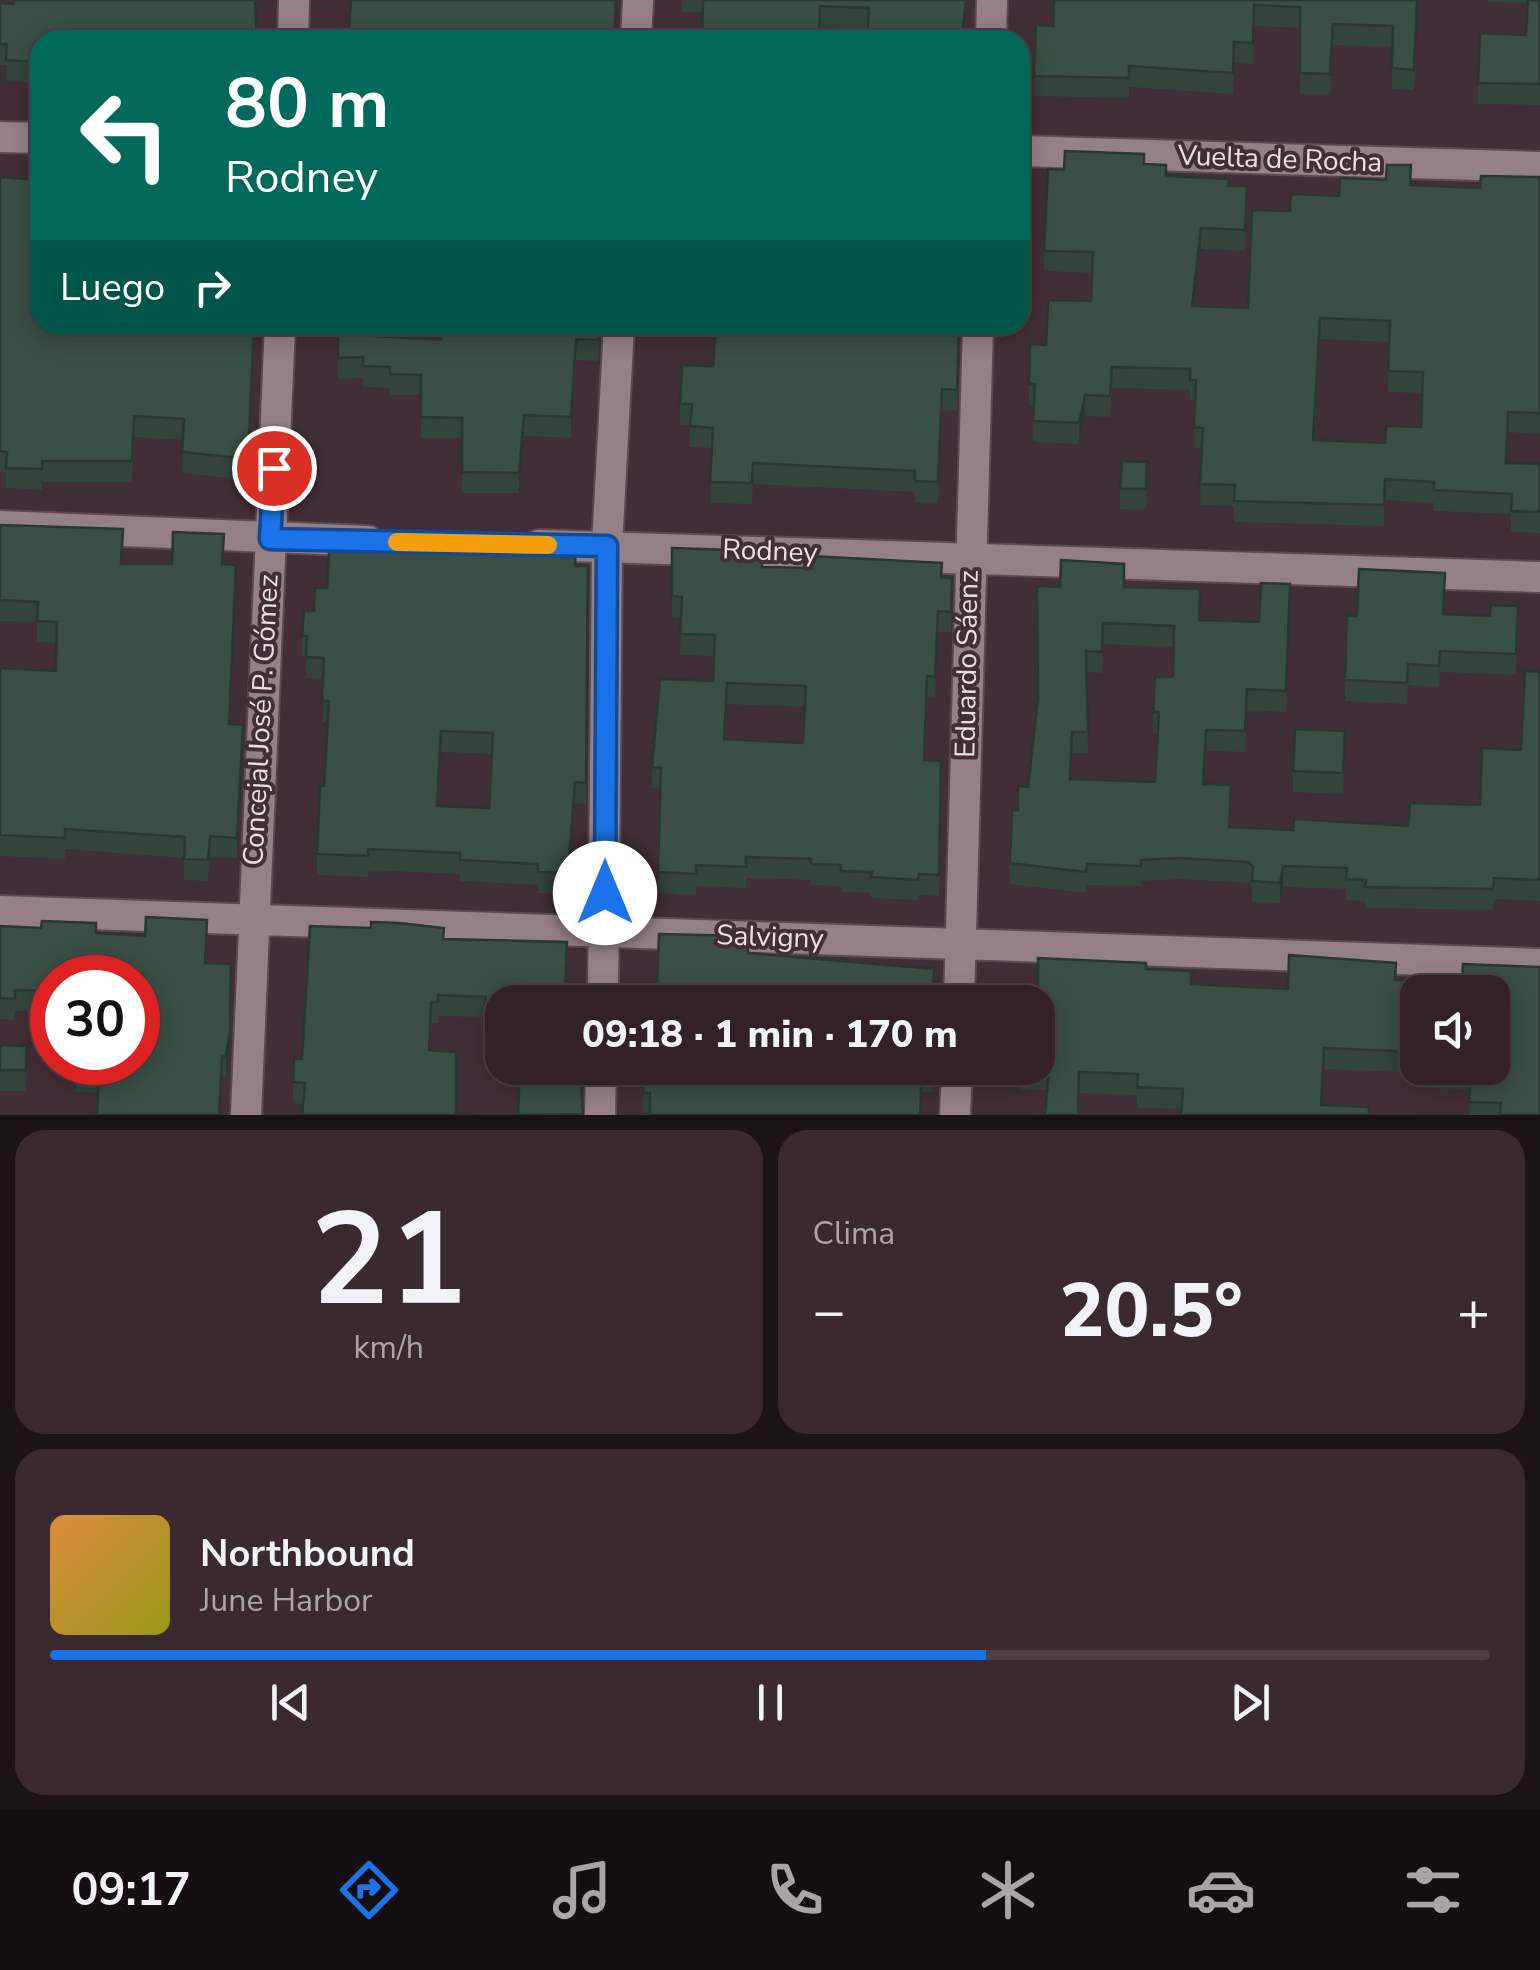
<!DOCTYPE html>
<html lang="es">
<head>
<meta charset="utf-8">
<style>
	:root { --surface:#322228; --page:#3a2a30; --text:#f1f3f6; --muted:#a8a4a8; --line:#4d3f45; --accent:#1a73e8 }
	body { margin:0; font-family:"Nunito Sans",sans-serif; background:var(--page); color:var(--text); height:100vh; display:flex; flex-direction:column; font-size:38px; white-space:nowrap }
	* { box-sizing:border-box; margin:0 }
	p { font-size:32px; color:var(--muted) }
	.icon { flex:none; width:55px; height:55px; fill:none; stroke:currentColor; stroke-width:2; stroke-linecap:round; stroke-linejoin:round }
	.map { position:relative; height:1115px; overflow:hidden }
	.drawer { display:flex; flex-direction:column; gap:15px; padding:15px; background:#1c1316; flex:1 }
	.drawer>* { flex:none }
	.top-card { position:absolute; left:30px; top:30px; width:1000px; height:305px; border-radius:30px; box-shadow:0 5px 25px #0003,0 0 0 2px var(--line); background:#00695c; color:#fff; overflow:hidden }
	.tools { position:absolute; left:1400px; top:975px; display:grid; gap:20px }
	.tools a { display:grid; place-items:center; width:110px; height:110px; border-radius:20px; background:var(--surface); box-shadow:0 5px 25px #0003,0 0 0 2px var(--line); font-size:50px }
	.speed { position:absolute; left:30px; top:955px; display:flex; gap:20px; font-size:50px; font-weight:700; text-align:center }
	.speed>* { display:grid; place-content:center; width:130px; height:130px; border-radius:50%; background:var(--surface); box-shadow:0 5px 25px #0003,0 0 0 2px var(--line); line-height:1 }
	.speed .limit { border:15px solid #d22; background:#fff; color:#111 }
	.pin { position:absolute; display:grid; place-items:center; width:85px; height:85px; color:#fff; margin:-42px; border:5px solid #fff; border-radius:50%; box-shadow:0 2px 10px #0007 }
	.me { position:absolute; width:110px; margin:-55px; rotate:0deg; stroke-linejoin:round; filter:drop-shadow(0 0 8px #0008) }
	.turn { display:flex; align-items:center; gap:35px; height:210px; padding:0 30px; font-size:45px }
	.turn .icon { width:130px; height:130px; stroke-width:2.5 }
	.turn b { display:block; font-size:70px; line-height:85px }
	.then { display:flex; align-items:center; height:95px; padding:0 30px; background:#0003; gap:20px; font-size:38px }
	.big { font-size:75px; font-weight:800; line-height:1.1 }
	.drawer .card { flex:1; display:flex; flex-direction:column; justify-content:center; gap:15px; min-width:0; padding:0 35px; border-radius:30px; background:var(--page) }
	.drawer .dial { align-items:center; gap:0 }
	.dial b { font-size:130px; line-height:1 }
	.song { display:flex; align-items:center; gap:30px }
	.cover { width:120px; height:120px; border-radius:15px; background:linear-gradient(135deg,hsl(30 70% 55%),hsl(60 70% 35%)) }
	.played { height:10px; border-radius:5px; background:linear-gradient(90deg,var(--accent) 65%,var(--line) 65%) }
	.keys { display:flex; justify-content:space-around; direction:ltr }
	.heat { display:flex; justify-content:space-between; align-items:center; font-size:55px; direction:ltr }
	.drawer .tiles { flex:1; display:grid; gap:15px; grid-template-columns:1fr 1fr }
	.card:last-child { grid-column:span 2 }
	.trip { position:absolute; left:485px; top:985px; width:570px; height:100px; border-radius:30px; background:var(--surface); box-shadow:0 5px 25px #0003,0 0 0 2px var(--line); font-weight:800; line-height:100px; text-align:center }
	.tab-bar { display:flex; height:160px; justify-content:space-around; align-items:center; background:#140e10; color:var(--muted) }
	.tab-bar .icon { width:70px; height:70px }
	.tab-bar .current { color:var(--accent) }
	.tab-bar b { font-size:45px; color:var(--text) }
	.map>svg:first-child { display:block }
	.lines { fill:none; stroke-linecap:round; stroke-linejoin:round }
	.street-casing { stroke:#5b4a50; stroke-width:34 }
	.street { stroke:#968088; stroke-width:30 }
	.wall { fill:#32443c; fill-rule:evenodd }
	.shaded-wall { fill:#293731 }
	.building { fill:#3a4f46; stroke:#293731; stroke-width:2.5; fill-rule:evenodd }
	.route-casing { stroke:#114b97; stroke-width:25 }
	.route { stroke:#1a73e8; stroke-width:18 }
	.slow { stroke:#f59e0b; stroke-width:18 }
	.labels { text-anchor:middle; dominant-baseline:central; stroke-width:8; stroke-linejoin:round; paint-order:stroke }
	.street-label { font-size:28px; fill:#ebdee3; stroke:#422e36 }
</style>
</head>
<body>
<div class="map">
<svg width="1540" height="1115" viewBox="0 0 1540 1115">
	<rect width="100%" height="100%" fill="#422e36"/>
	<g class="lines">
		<g class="street-casing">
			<path id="street" d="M293 40 294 0
				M636 40 638 0
				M991 40 992 0
				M0 137 40 138
				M1020 151 1540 167
				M0 526 368 541
				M539 545 1540 577
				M0 911 1540 964
				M603 1002 607 546 619 325
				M959 1002 978 325
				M246 1115 280 325
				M600 1115 601 1068
				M955 1115 957 1068"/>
		</g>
		<use href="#street" class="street"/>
	</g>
	<path class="wall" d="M682 0H966L964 40H867L868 29 820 27 703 13 682 12Z
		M1054 0H1417L1414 90 1392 89V47L1333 45 1330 95 1300 94V28L1254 26 1253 64 1234 63 1233 94 1129 87V98L1034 96 1036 25 1053 26Z
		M1488 0H1540V105L1478 104V83L1526 35 1528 3 1488 2Z
		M0 3 14 4 40 40V76L36 75V83L6 81V65H0Z
		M1144 164 1166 176 1228 186 1247 207 1245 251 1201 249 1195 306 1248 308 1290 211 1339 196 1411 185 1480 188 1540 177V434L1508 432 1507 463 1540 464V533L1511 532V514L1434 511V503L1385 500 1384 526 1234 522V506L1200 505 1202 449 1194 448 1195 401 1190 400V390L1112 388 1110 417 1085 416 1079 444 1033 442 1034 405H1029V384L1046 345 1091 301 1092 273 1044 271V251L1064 170ZM1320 339 1389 342 1388 392 1422 393 1421 427 1385 443 1315 440Z
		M0 177 40 325H254L248 480 182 473 183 440 134 437 132 482H42V490L6 488V473L0 472Z
		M600 325 598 361 576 360 571 438 524 436 519 493H462V438H421V395H390V388L363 387V378L338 379V334L441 340Z
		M959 325 957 411 942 410 938 503 915 502V492L753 484 752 504 710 503 712 448 690 447V425H680V404L713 366Z
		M1147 483 1146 510 1120 509V489Z
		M0 525 122 564H223L236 586 230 724 243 746 237 858 210 857 208 881 184 880V858L65 849V859L0 856V668L56 671 57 643 37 642V622L0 621Z
		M672 548 762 567 952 578 951 632H938L935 698 927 697 924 760 941 761 939 896 919 895 918 900 871 898V893L841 892V886L811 885V880L746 878V888L696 886V895L658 893 661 788H652V767L713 681 714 656 680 655 681 618 672 617ZM727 704 805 707 803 743 725 739Z
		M576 566H588L586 804 575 803 568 894 538 893V885L460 881V874L368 870V877L317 875V854L324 786 328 722H322L323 679 306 678V657H302V636L314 611 327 588ZM441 752 492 754 489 808 438 806Z
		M1060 587H1124L1200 620 1259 622 1290 604 1286 712 1247 710 1245 752 1206 751 1204 784 1230 827 1293 830 1408 826 1480 805 1521 750 1540 672V901L1494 899 1493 910 1365 908V901L1346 900V889L1283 887 1280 903 1252 902V886L1248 883 1180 879 1141 881V886L1087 885 1086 893 1010 884V863L1018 810 1028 787ZM1103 644 1174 647 1173 677 1153 712V733H1158L1155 782 1071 779 1072 753H1088L1086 672 1102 673Z
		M1444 614 1518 627 1516 675 1440 672 1439 687 1408 685 1407 704 1345 701V680Z
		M1345 752 1343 794 1293 792V771Z
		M0 926 207 940 206 963 230 1052 226 1077 222 1076 220 1115H97L98 1093 76 1092V1074H65V1062H138V978H52V1012L15 1011V1020L0 1019Z
		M444 939 567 962 566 991 502 1002V1068H567L566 1082 583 1115H518L519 1079 500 1078 502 1025H485V1017L438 1016V1023H431L303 1104 293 1103V1082L302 1059Z
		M748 953 934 969 933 1002H657V985Z
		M1289 955 1396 963V981L1462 983 1463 964 1540 967V1115H1469L1470 1089 1426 1088V1073L1324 1069 1322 1105 1369 1107V1115H1181L1182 1109 1137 1108V1095L1079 1093V1115H1045L1047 1090 1019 1089V1068H1038V958L1146 963V969L1191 971V984L1288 989ZM1418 992H1492V1068H1418Z
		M0 1045 27 1046 26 1091H0Z
		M883 1068H933L932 1092 643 1113V1093L836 1084 882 1086Z"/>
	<path class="shaded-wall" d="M1201 228V249L1192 327V306Z
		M1320 318V339L1313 460V440Z
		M576 339V360L571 438V417Z
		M1085 395V416L1079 444V423Z
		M524 415V436L519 493V473Z
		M236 565V586L229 745V724Z
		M243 725V746L237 858V838Z
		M575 782V803L568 894V873Z
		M1283 866V887L1280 903V883Z
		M231 964 230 1052 226 1077V1056Z"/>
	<path class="building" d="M14 0H255L257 40H40V55H36V62L6 60 7 44H0V3L14 4Z
		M351 0H616L614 38 622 39V40H335L336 28 349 29Z
		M703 0H966L962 40H867L869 8 820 6 819 40H702Z
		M1054 0H1417L1414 70 1392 68 1393 26 1333 24 1330 74 1300 73V7L1254 5 1253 43 1234 42 1233 73 1129 66V78L1034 76 1036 25 1053 26Z
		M1528 0H1540V84L1478 83 1480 33 1526 35Z
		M1065 151 1144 154V164L1166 165V176L1229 179 1228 186H1247L1245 230 1201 228 1192 306 1248 308 1252 210 1290 211 1291 194 1339 196 1340 178 1386 180 1387 165H1411L1410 185 1480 188 1481 176 1540 177V413L1508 412 1506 463 1540 464V512L1511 511 1512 494 1434 490V482L1385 479 1384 505 1234 501 1235 485 1200 484 1203 428 1194 427 1196 380H1190V369L1112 367 1110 396 1085 395 1079 423 1033 421 1035 384H1029L1030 344 1046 345 1048 300 1091 301 1093 252 1044 251 1048 169 1064 170ZM1320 318 1390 321 1388 371 1423 372 1421 427 1386 426 1385 443 1313 440Z
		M0 177 40 180V325H254L248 459 182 452 184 419 134 416 132 461H42V469L6 468 7 452 0 451Z
		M441 325H599L598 340 576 339 571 417 524 415 519 473 462 472V418L421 417V375L390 374V367L363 366V357L338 358V334L441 340Z
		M716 325H959L957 390 942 389 938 482 915 481V471L753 463 752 483 710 482 713 428 690 426 692 404H680L682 365 713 366Z
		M1122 461 1147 462 1146 489H1120Z
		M0 525 123 529 121 564H172L173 532 224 534 222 564 236 565 229 724 243 725 237 838 210 836 208 860 184 859 185 837 65 829V838L0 835V668L56 671 57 622 37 621 38 602 0 600Z
		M330 537 576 546 575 566H588L586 783 575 782 568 873 538 872V864L460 860V853L368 849V856L317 854 320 786H324L329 701H322L324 658 306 657 307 636H302L304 611H314L315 588H327ZM441 731 493 733 489 808 437 806Z
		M672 548 762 551V567L812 568V556L942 563 941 577 952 578 951 612 938 611 935 677 927 676 924 760 941 761 939 875 919 874 918 880 871 877 872 872 841 871V865L811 864V859L746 857V867L696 865V874L658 872 661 768 652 767 660 679 713 681 715 635 680 634 682 597 672 596ZM727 683 806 686 803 743 724 739Z
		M1061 560 1124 564V587L1200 589 1199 620 1259 622 1261 583 1290 584 1286 691 1247 689 1245 731 1206 730 1203 784 1231 785 1229 827 1293 830 1294 819 1408 826 1410 803 1480 805 1482 748 1521 750 1525 671 1540 672V880L1494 878 1493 889 1365 887 1366 880 1346 879 1347 868 1283 866 1280 883 1252 881 1253 866 1248 862 1180 858 1141 860V866L1087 864 1086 872 1010 863 1012 810H1018V786L1028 787 1038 699 1037 586 1060 587ZM1103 623 1174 626 1173 677H1155L1153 712H1159L1155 782 1070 779 1072 732H1088L1086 651 1102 652Z
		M1359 569 1445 573 1443 614 1490 616 1491 605 1518 606 1516 654 1440 651 1439 666 1408 664 1407 683 1345 680 1347 615 1357 616Z
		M1295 729 1345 731 1343 773 1293 771Z
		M146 917 207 920 205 963 231 964 230 1031 226 1056H222L219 1115H97L99 1072 76 1071 77 1062H138V978H52V991L15 990V999L0 998V926L41 928 42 921 96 923V933L145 936Z
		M371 922 400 923 444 928 443 939 567 942 565 991 587 992V1002H502V1057H500L502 1004H485L486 997 438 995V1002H431L429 1050 456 1052V1114L474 1115H302L305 1083 293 1082 294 1059H302L310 926 371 928Z
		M659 934 748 936V953L934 969 933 992H915L914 1002H670L671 985H657Z
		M1289 955 1396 963 1395 980 1462 983 1463 964 1540 967V1115H1500L1501 1103 1469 1102 1471 1068H1448H1492V992H1418V1052L1324 1048 1321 1105 1369 1107V1115H1181L1183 1089 1137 1087 1138 1074 1079 1072 1078 1115H1045L1049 1069 1019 1068H1038V958L1146 963V969L1191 971V984L1288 989Z
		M0 1045 27 1046 26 1070H0Z
		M520 1068H566L565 1082 581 1083 583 1114 518 1115Z
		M645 1068H836L835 1084 882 1086 883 1068H932V1071L922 1070 920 1115H650V1093H643Z"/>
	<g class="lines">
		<g class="route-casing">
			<path id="route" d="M274 468 270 539 607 546 605 893"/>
		</g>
		<use href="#route" class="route"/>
		<path class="slow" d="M397 542 548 545"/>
	</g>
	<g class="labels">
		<g class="street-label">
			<text transform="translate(1280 159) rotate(2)">Vuelta de Rocha</text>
			<text transform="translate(770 551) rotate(2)">Rodney</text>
			<text transform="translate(967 664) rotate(-89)">Eduardo Sáenz</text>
			<text transform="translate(261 720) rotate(-87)">Concejal José P. Gómez</text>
			<text transform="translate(770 937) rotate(2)">Salvigny</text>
		</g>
	</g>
</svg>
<div class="tools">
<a><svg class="icon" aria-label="sound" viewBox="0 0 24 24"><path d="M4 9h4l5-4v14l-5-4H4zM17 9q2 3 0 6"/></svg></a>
</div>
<div class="speed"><div class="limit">30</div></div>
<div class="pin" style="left:274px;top:468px;background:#d93025"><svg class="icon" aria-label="arrive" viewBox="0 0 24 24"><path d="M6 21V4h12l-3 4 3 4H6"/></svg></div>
<svg class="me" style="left:605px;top:893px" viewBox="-20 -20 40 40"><circle r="19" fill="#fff"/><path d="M0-13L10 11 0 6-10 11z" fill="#1a73e8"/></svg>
<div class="trip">09:18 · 1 min · 170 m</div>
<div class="top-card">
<div class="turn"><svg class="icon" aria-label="left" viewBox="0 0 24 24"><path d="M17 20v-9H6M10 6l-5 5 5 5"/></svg><div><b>80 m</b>Rodney</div></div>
<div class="then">Luego<svg class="icon" aria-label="right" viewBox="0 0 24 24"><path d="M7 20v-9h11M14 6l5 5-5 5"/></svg></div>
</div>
</div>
<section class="drawer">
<div class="tiles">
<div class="card dial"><b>21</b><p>km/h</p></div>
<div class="card"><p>Clima</p>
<div class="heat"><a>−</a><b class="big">20.5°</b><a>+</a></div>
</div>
<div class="card">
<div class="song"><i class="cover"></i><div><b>Northbound</b><p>June Harbor</p></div></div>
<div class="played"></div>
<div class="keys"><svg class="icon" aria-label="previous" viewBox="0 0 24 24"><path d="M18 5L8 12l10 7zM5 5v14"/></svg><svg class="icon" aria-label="pause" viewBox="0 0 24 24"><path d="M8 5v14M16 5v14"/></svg><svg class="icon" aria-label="next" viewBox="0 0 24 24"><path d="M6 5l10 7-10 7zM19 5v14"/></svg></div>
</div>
</div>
</section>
<nav class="tab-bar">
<b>09:17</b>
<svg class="icon current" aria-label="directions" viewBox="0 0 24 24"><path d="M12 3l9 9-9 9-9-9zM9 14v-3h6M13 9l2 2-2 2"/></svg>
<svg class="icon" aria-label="music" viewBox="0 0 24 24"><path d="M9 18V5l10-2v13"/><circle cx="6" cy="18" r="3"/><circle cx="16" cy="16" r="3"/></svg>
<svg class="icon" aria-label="phone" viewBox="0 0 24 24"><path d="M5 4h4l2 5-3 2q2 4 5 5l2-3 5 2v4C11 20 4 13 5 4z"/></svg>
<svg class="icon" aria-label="climate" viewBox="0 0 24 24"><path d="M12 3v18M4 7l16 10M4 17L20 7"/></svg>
<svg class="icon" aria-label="car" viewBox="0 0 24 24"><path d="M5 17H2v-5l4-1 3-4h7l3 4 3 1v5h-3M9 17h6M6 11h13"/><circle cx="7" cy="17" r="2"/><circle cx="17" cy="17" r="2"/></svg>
<svg class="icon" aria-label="filters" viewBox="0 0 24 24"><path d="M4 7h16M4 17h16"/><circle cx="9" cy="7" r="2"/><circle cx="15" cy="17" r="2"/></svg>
</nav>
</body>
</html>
